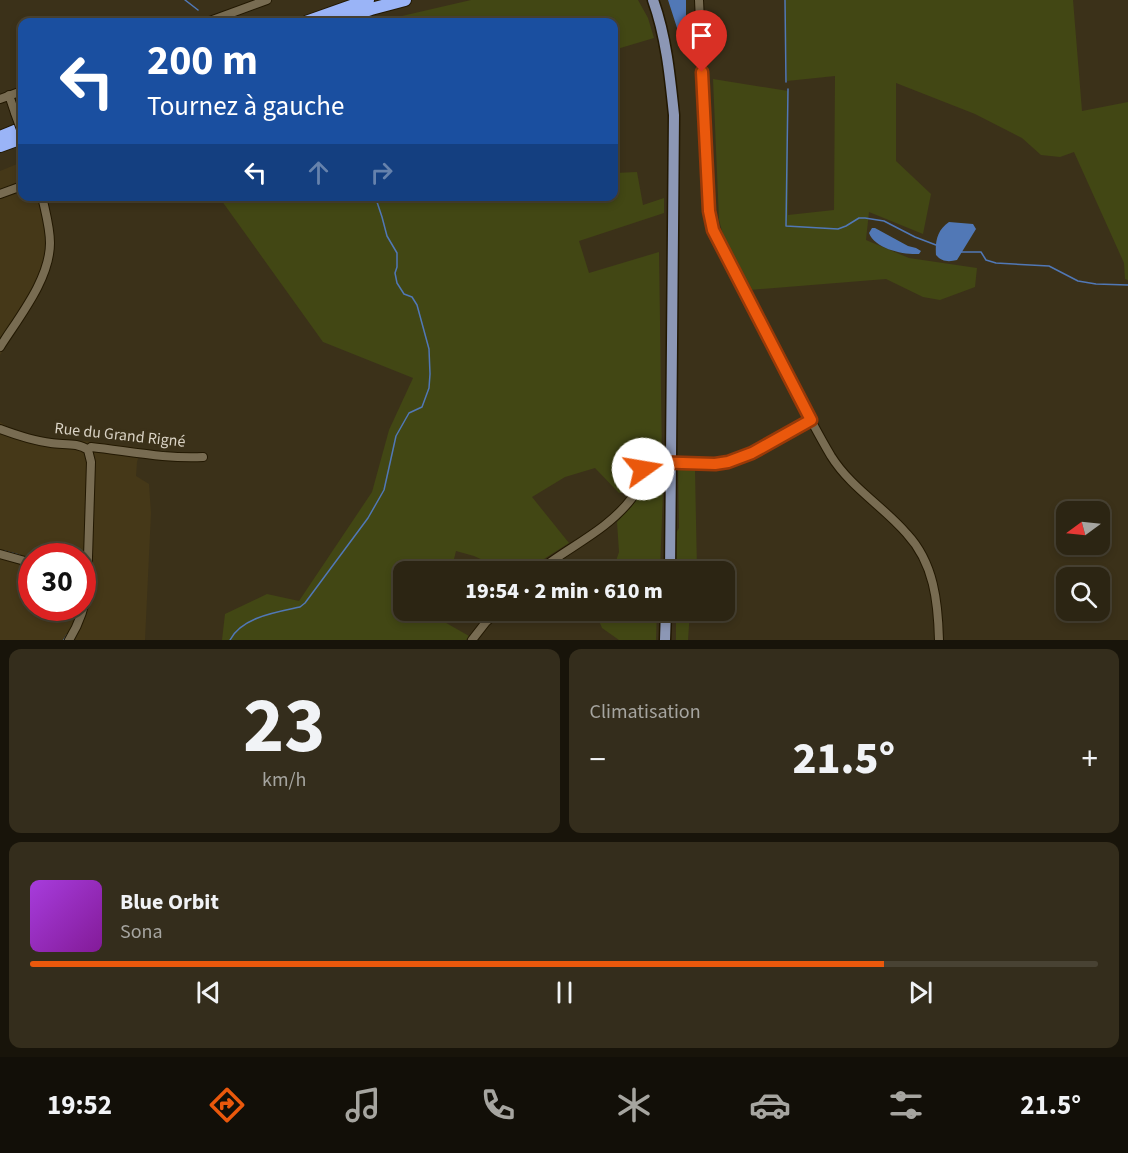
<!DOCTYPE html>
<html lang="fr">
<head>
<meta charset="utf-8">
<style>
	:root { --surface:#2c2513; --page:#342d1c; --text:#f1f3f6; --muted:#a6a5a0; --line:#484233; --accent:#ea580c }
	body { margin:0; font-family:"Source Sans 3",sans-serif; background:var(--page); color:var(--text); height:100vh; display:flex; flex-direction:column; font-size:22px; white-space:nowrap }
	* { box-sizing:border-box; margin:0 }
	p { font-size:20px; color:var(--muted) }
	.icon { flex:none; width:33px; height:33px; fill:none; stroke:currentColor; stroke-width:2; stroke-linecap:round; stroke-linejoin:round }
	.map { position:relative; height:640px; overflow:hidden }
	.panel { display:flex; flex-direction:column; gap:9px; padding:9px; background:#18140a; flex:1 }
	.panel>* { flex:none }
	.top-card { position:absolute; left:18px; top:18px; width:600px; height:183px; border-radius:12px; box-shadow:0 3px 9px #0003,0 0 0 2px var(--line); background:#1a4fa0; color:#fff; overflow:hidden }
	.needle { width:39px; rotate:255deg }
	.tools { position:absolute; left:1056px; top:501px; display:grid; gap:12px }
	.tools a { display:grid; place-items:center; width:54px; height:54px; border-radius:12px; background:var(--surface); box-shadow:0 3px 9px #0003,0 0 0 2px var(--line); font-size:30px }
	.speed { position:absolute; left:18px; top:543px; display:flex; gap:12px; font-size:30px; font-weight:700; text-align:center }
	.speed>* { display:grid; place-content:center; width:78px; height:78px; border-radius:50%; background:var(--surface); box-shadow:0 3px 9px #0003,0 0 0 2px var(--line); line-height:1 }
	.speed .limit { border:9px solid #d22; background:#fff; color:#111 }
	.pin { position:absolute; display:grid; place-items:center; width:51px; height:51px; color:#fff; margin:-62px -26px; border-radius:50% 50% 50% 0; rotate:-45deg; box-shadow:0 0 6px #0007 }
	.pin .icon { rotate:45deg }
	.me { position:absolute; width:66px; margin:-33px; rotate:77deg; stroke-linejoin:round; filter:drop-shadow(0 0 4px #0008) }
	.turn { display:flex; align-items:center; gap:21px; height:126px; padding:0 30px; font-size:27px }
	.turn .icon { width:78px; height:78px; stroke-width:2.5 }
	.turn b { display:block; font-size:42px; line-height:51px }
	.lanes { display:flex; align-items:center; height:57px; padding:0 30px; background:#0003; justify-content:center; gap:30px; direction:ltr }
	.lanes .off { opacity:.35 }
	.big { font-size:45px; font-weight:800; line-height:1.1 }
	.panel .tile { flex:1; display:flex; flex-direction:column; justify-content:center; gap:9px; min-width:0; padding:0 21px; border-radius:12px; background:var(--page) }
	.panel .dial { align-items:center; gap:0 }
	.dial b { font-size:78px; line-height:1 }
	.song { display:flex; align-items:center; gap:18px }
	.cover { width:72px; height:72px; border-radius:9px; background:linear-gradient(135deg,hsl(280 70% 55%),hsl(290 70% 35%)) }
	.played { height:6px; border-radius:3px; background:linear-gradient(90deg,var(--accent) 80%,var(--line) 80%) }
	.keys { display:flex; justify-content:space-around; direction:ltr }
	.heat { display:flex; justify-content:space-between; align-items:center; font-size:33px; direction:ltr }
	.panel .tiles { flex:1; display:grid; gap:9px; grid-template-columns:1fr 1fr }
	.tile:last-child { grid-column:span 2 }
	.trip { position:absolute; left:393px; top:561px; width:342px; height:60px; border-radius:12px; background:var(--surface); box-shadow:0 3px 9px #0003,0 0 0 2px var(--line); font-weight:800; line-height:60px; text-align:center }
	.tab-bar { display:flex; height:96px; justify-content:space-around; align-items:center; background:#120f08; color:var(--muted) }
	.tab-bar .icon { width:42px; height:42px }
	.tab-bar .current { color:var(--accent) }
	.tab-bar b { font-size:27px; color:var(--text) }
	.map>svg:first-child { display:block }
	.built { fill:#453818; fill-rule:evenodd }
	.green { fill:#424714 }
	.water { fill:#5178b6 }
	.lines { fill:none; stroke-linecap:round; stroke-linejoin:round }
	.stream { stroke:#5178b6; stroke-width:1.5 }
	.minor-casing { stroke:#221802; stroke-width:10 }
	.major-casing { stroke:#221802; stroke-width:13 }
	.highway-casing { stroke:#221802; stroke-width:14 }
	.minor { stroke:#786c52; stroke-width:8 }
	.major { stroke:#8c97b5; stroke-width:10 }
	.highway { stroke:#9ab4f7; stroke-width:12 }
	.minor-bridge-casing { stroke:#221802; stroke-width:10; stroke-linecap:butt }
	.minor-bridge { stroke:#786c52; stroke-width:8 }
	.route-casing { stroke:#983908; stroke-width:15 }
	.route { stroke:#ea580c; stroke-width:10 }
	.labels { text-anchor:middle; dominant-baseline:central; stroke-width:6; stroke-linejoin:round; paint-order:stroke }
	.street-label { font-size:16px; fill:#dad3c5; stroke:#3b3119 }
</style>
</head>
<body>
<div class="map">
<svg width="1128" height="640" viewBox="0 0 1128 640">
	<rect width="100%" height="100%" fill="#3b3119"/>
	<path class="built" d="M22 162V196L46 197 53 225 55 240 54 253 44 284 36 301 0 355V171Z
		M0 422 16 432 50 440 84 441 141 448 137 462 136 476 149 484 151 513 145 640H0ZM32 556H82V608H32Z"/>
	<path class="green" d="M471 0H638L648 18 654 38 617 49 614 41V22H376Z
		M785 0H1073L1082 111 1128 102V280L1125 279 1124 263 1074 152 1060 157 1041 155 1022 138 975 114 896 83V161L931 194 923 234 869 212 866 240 909 258 977 268 975 287 940 300 923 297 886 279 749 290 725 242 719 220 713 79 788 91V215L834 210 835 76 787 81Z
		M637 172 643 205 664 198V213L579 241 589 273 659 252 662 459C635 462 637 466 632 490L619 493 595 468 565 477 532 497 569 543 525 571H512L498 567 474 556 456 551 451 571 404 572V610L443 611 441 620 469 636 466 640H222L225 614 267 594 299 601 372 492 389 430 413 378 323 342 219 197 614 196V173Z
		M653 465H664L660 571 606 572 616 561 619 552 617 522C624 514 635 505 638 495 644 480 638 477 653 465Z
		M678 469 695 470 697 571H676V533L679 528Z
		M595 611H657L656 640H619L602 628Z
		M676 611H690L688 640H676Z"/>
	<path class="water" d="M668 0H686V33L684 37 680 36 679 34Z
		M949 222 973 224 976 229 957 260C949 262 942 262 936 255 935 242 937 230 949 222Z
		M872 228H875L908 246 916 248 921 251 919 254C904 255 875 249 869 233Z"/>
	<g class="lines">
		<path class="stream" d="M185 0 198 10
			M785 0 786 82
			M788 89 786 226 838 229 846 226 859 218H865L884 221 915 237 936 245
			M961 252H981L986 260 996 263 1049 266 1078 281 1096 284 1128 285
			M4 551 19 555
			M64 640 67 635
			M230 640C242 617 277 612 300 607L305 603 368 518 384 490 396 436 409 413 422 407 429 388 430 374 429 349 417 305 412 297 404 294 397 283 395 273 397 267V253L387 236 382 217 375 196"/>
		<g class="minor-casing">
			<path id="minor" d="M699 0 709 211 713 230C730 269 752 306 771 343 791 381 809 419 831 456 851 488 883 506 907 534 934 563 938 602 939 640
				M207 22 267 0
				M9 95 15 113
				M0 99 22 91
				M0 194 22 186
				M0 347C19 317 50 279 50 243 50 227 45 211 42 196
				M0 429C16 435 34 441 51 443 62 445 78 442 88 450L91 447C128 451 166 459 203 457
				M690 463 715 464 728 462 752 453 811 420
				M0 554 32 563
				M537 572C568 547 607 531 632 498 641 487 637 471 650 462H655
				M69 640C79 624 85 608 87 589L91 462 88 450
				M472 640 486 622 499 610"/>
		</g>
		<g class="major-casing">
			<path id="major" d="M653 0C666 36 670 76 674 115L670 572
				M665 640 666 610"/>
		</g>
		<g class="highway-casing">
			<path id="highway" d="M306 22 368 0
				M332 22 371 9 405 0
				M0 137 22 128
				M0 146 22 138"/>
		</g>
		<use href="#minor" class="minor"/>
		<use href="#major" class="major"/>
		<use href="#highway" class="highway"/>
		<g class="minor-bridge-casing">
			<path id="minor-bridge" d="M15 113 22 132
				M655 462 690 463"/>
		</g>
		<use href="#minor-bridge" class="minor-bridge"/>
	</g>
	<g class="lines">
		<g class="route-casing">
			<path id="route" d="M643 469 650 462 715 464 728 462 752 453 811 420 713 230 709 211 702 72"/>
		</g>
		<use href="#route" class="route"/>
	</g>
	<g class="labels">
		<g class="street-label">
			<text transform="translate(120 435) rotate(6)">Rue du Grand Rigné</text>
		</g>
	</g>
</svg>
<div class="tools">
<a><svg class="needle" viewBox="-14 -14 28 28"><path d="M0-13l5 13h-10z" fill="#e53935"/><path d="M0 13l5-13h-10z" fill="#a6a5a0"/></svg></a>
<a><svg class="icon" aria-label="search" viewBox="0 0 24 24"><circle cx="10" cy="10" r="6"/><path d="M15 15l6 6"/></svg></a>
</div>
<div class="speed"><div class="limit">30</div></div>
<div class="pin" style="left:702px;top:72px;background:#d93025"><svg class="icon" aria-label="arrive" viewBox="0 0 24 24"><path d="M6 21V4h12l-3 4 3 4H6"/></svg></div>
<svg class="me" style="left:643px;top:469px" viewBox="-20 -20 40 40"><circle r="19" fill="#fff"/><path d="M0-13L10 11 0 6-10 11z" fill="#ea580c"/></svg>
<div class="trip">19:54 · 2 min · 610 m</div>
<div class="top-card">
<div class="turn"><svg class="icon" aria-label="left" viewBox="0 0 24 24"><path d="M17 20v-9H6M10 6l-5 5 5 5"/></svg><div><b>200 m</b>Tournez à gauche</div></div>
<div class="lanes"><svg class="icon" aria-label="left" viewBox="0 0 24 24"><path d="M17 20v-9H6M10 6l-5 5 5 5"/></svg><svg class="icon off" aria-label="ahead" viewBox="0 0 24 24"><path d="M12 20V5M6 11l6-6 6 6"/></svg><svg class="icon off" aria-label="right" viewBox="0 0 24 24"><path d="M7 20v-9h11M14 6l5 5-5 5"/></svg></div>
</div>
</div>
<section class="panel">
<div class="tiles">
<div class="tile dial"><b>23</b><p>km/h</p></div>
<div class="tile"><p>Climatisation</p>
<div class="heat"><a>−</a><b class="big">21.5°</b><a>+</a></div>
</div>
<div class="tile">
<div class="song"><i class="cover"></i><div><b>Blue Orbit</b><p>Sona</p></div></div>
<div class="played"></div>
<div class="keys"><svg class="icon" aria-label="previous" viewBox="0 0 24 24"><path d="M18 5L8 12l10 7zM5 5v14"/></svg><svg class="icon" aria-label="pause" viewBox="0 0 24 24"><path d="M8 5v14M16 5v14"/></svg><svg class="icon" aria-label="next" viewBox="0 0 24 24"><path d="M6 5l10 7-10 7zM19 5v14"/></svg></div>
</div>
</div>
</section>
<nav class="tab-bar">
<b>19:52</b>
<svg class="icon current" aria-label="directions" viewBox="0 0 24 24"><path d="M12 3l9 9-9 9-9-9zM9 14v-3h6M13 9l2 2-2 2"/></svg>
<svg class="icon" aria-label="music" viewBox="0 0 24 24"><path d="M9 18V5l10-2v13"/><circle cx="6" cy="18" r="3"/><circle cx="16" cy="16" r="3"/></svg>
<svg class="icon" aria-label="phone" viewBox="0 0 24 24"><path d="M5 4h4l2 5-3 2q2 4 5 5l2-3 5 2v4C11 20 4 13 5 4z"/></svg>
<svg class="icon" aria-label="climate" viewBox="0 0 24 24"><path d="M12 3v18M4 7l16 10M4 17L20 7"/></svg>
<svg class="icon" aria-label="car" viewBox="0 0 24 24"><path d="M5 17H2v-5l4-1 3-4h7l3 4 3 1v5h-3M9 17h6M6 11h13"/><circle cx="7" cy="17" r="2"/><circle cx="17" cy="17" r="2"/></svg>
<svg class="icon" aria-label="filters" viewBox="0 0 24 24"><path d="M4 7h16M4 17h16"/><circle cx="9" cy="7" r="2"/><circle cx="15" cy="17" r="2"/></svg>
<b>21.5°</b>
</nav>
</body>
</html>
